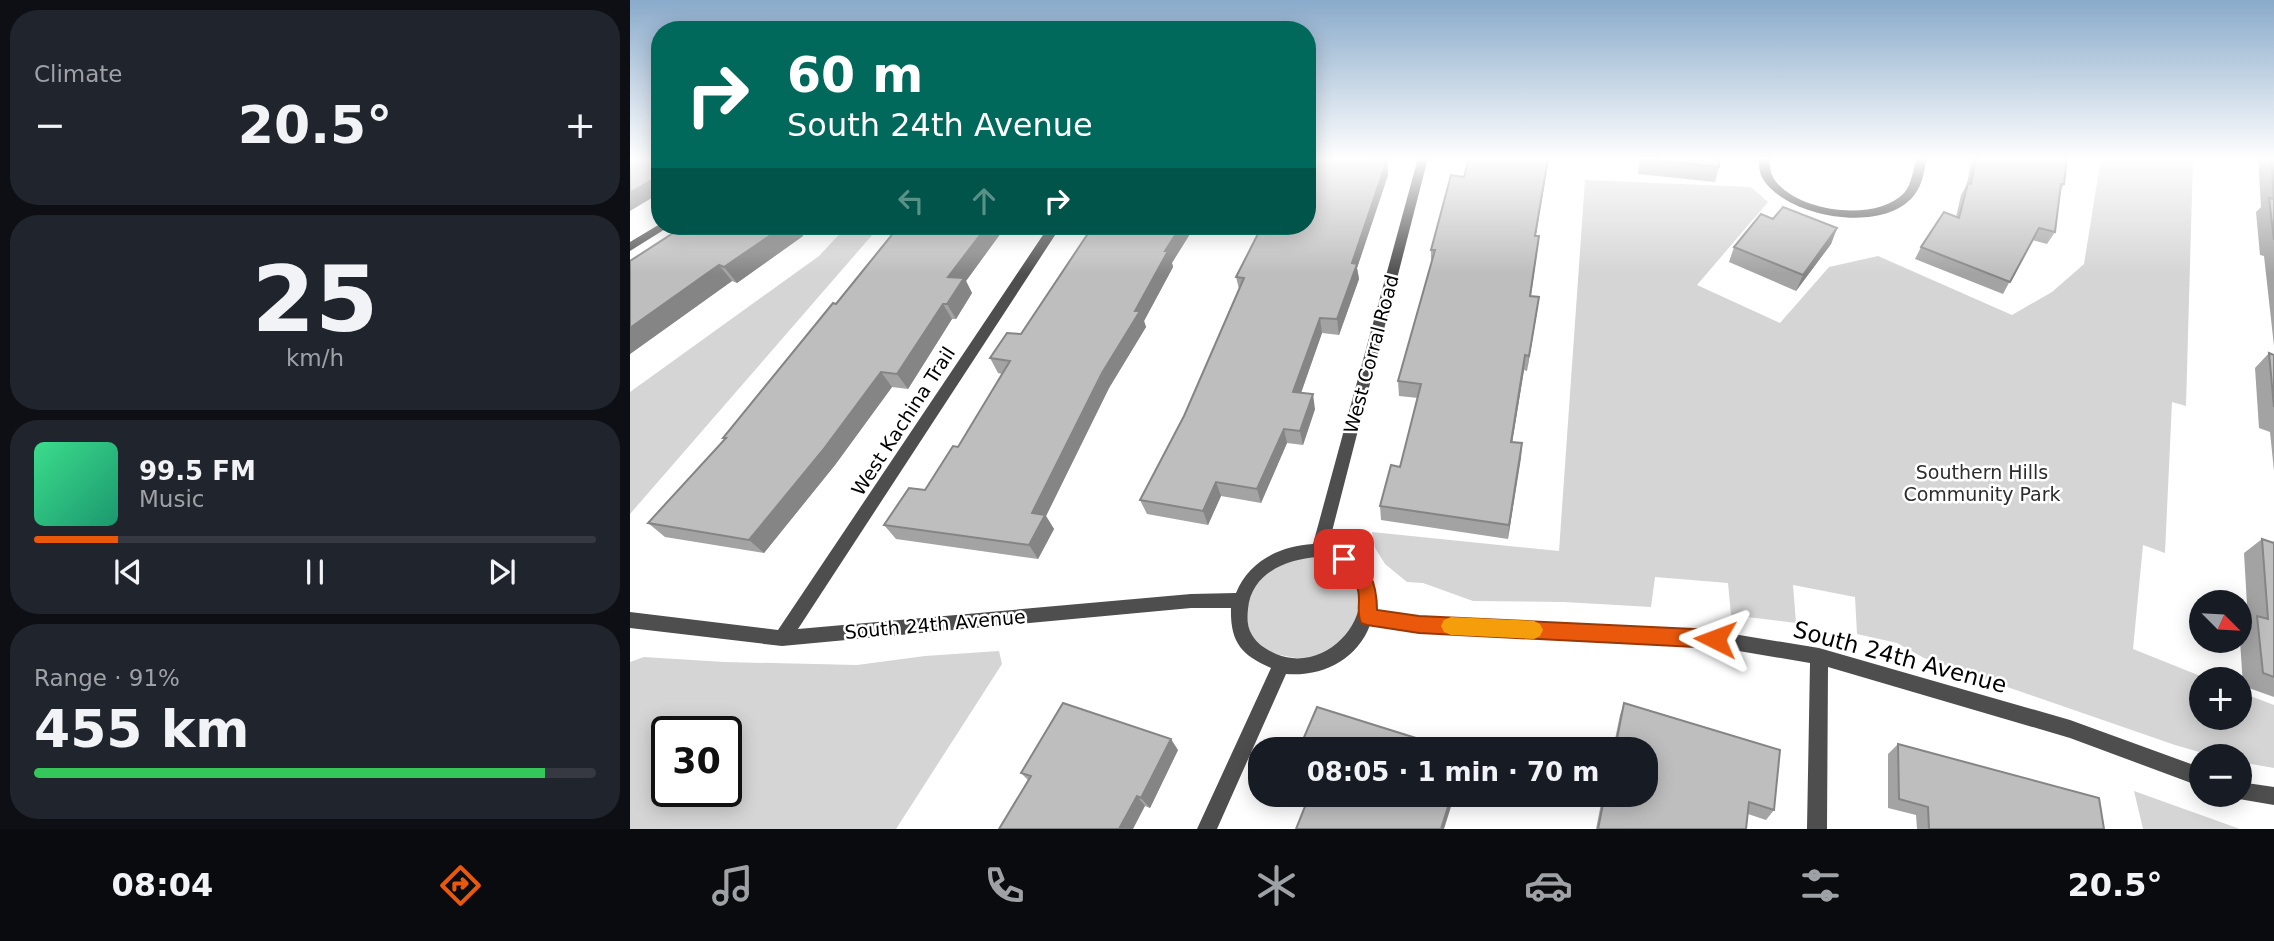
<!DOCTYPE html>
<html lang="en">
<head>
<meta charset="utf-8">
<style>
	:root { --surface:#171b24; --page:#20242c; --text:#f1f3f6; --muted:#9ea1a6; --line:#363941; --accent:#ea580c }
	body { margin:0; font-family:"DejaVu Sans",sans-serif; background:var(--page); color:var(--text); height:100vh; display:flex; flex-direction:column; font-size:26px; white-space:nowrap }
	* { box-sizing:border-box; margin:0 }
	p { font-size:23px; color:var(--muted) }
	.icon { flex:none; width:38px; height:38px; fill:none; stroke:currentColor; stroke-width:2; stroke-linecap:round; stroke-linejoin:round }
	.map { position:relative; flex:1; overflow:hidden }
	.details { display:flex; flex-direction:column; gap:10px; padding:10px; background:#0d0f14; width:630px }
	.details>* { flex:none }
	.top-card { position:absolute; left:21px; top:21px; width:665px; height:214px; border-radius:28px; box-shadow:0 4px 18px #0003; background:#00695c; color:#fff; overflow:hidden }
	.needle { width:46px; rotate:114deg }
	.fabs { position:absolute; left:1559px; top:590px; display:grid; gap:14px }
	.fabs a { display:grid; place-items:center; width:63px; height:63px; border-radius:50%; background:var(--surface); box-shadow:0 4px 18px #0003; font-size:35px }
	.speed { position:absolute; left:21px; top:716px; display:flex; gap:14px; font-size:35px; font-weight:700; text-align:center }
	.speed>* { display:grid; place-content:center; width:91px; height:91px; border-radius:50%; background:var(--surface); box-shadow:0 4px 18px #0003; line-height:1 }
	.speed .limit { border:4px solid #111; border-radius:10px; background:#fff; color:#111 }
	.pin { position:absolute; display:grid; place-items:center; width:60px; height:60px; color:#fff; margin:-30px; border-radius:14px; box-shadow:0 4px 10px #0006 }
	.me { position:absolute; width:77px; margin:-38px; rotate:273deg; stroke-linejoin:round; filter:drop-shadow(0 0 5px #0008) }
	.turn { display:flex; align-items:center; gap:24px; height:147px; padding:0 21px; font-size:32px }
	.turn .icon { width:91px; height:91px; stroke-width:2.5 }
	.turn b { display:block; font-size:49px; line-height:60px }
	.lanes { display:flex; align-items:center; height:66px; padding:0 21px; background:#0003; justify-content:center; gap:35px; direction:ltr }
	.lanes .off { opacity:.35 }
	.big { font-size:52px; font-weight:700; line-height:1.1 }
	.details .widget { flex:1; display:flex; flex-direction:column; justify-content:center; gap:10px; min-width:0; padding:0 24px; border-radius:28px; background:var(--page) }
	.details .dial { align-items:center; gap:0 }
	.dial b { font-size:91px; line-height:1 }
	.song { display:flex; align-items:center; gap:21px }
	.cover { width:84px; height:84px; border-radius:10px; background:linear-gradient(135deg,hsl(150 70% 55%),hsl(160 70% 35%)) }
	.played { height:7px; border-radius:4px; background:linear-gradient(90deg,var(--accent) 15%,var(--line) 15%) }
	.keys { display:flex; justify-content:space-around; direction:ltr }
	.heat { display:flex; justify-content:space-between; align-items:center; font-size:38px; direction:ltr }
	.charge { height:10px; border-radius:5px; background:linear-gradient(90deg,#34c759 91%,var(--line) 0) }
	.trip { position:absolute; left:618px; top:737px; width:410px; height:70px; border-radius:28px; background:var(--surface); box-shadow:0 4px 18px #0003; font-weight:700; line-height:70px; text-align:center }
	.dock { display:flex; height:112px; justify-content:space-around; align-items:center; background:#090b0e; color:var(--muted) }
	.dock .icon { width:49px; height:49px }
	.dock .selected { color:var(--accent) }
	.dock b { font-size:32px; color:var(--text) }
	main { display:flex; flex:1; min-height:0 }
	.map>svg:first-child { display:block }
	.green { fill:#d5d5d5; fill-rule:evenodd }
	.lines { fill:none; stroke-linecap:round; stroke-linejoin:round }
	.minor { fill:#4e4e4e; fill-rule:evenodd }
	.wall { fill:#a3a3a3 }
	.shaded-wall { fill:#858585 }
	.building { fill:#bebebe; stroke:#858585; stroke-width:2 }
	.route { fill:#ea580c; stroke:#983908; stroke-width:2 }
	.slow { fill:#f59e0b }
	.labels { text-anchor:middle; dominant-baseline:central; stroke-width:5; stroke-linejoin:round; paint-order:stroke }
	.street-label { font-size:19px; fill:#000; stroke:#fff }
	.park-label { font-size:19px; fill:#2c2c2c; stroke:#fff }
	.near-street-label { font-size:23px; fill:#000; stroke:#fff }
</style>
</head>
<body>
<main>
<section class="details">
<div class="widget"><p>Climate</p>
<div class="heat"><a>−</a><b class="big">20.5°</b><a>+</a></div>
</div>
<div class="widget dial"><b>25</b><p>km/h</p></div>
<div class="widget">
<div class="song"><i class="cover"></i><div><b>99.5 FM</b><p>Music</p></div></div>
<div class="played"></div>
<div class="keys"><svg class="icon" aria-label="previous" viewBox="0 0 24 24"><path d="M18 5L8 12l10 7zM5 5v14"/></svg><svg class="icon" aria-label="pause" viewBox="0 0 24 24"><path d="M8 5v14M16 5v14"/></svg><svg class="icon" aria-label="next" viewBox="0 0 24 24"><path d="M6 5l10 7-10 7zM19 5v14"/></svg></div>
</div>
<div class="widget"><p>Range · 91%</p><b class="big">455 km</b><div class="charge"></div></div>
</section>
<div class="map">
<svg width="1644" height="829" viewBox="0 0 1644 829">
	<rect width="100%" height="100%" fill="#fff"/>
	<path class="green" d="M1471 158H1563L1556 406 1542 402 1535 553 1513 545 1503 649 1578 679H1572V718H1610V692L1644 705V768L1610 762V756H1583L1545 745 1294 658 1267 643 1227 634 1225 597 1163 585 1166 623 1101 615 1098 583 1025 577 1021 607 934 602 843 601 793 583 777 582 755 564 745 548 742 532 929 551 955 180 1121 187 1138 202 1067 285 1150 323 1199 267 1248 256 1382 315 1422 292 1454 264Z
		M217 226H250L0 514V392L189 256Z
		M666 551 714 559 739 606 693 663 622 650 613 592Z
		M369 651 372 664 266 829H0V662L14 657 94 662 227 665 295 656ZM37 732H96V791H37Z
		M1504 791 1610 829H1513Z"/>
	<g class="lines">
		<path class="minor" d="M788 158H798L698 547 726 559 741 579 745 611 789 616 1085 631 1189 648 1440 720 1572 768V787L1440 738 1198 667 1197 829H1177L1180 663 1085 647 789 632 740 625C727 660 692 677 656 674L587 829H567L641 668C611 655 600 642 601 608H561L152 646 0 628V612L148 630 419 226H431L168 629 561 594 606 593C619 561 650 546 683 544ZM688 557C696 560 705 563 712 568 759 597 704 678 646 654 636 649 628 645 622 635 617 627 617 618 618 609 621 573 657 559 688 557Z
			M1129 158H1139C1140 164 1140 173 1144 179 1166 212 1246 223 1274 193 1282 185 1283 168 1287 158H1297C1294 170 1293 184 1285 194 1256 235 1157 218 1133 179 1129 173 1129 165 1129 158Z
			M30 224V226H40L0 251V242Z
			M1610 782 1644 787V805L1603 798 1602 794H1610Z"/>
	</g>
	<path class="wall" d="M677 158H750L749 159 757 160 758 175 727 268 729 279 709 335 692 333 671 393 685 409 673 445 657 443 631 503 591 496 578 525 517 514 510 500 554 416 609 289 606 277Z
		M1010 158H1089V167L1085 182 1008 174Z
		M1342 158H1437L1434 184 1431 190 1425 232 1417 244 1402 240 1373 294 1285 259 1291 247 1326 217 1331 195 1337 184Z
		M1628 158H1644V346L1634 256 1630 255 1626 212 1631 207Z
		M54 226H181L171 233 173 236 107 283 102 281 0 354V261Z
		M269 226H376L336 281 342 293 326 319H322L278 389 262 387 205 465 134 553 35 537 18 523 95 439 93 438 206 304Z
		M1207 228 1201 244 1166 291 1099 262 1104 247Z
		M906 236H909L901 296 907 312 897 371 894 370 882 442 892 443 878 539 751 520 750 506 770 467 788 398 769 396 768 381 801 263V250Z
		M542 263 543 267 514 321 516 327 479 388 416 516 424 529 408 559 266 539 254 525 295 490 328 447 372 374 368 373 360 358 391 334Z
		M1639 353 1644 355V471L1640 432 1629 428 1625 368Z
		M1632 539 1643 542 1644 541V697L1613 686 1610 640V628L1618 622 1614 553Z
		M994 703 1144 810 1136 820 1118 814 1116 829H966L973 794H1015V749H983L990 715Z
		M1268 744 1474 829H1287L1286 815 1258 808V754Z
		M548 750 520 808 515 806 398 780 391 773Z"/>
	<path class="shaded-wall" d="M918 158H919L903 251 905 236Z
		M757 160 758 175 727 268 729 279 709 335 707 319 722 263Z
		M30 175V193L0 211V193Z
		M154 226H181L171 233 173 236 107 283 94 267Z
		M357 226H376L336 281 342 293 326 319 317 304 318 277Z
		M551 226H565L542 263 543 267 514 321 516 327 479 388 416 516 424 529 408 559 399 545 402 513 535 251Z
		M1207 228 1201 244 1166 291 1173 275Z
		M89 265 102 281 0 354V328Z
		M909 297 907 312 897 371 899 356Z
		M313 304 322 319 278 389 267 374Z
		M690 318 692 333 666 407 663 392Z
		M895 355 894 370 880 456 881 442Z
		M251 372 262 387 205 465 134 553 119 540Z
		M683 394 685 409 673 445 670 431Z
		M654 429 657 443 631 503 627 489Z
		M892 443 891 458 878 539 879 525Z
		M586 482 591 496 578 525 573 511Z
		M541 739 548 750 520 808 511 798Z
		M822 794H825L814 829H811Z
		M507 796 515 806 503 829H489Z"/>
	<path class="building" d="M0 158H30V175L0 193Z
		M677 158H744H743L757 160 722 263 727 264 707 319 690 318 663 392 683 394 670 431 654 429 627 489 586 482 573 511 510 500 554 416 614 278 606 277 632 226H677Z
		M839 158H918L905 236H909L900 296 909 297 899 356 895 355 881 442 892 443 879 525 750 506 761 465 770 467 791 384 768 381 805 250H801L821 175 834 177Z
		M1011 158H1089V167L1011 159Z
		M1346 158H1437L1434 184H1431L1425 232 1409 228 1380 282 1291 247 1314 212 1329 218 1338 183 1341 184Z
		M1641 158H1644V240L1639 198 1644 199Z
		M1153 207 1207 228 1173 275 1104 247 1131 214 1143 219Z
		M54 226H154L94 267 89 265 0 328V261Z
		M269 226H357L318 277 334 278 317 304H313L267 374 251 372 193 450 119 540 18 523 96 438H93L203 303 206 304Z
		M463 226H551L535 251H538L505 311H510L472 373 402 513 415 515 399 545 254 525 279 488 295 490 323 446 328 447 380 361 360 358 377 333 391 334Z
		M1639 353 1644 355V407Z
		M1632 539 1644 543V677L1633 673 1627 616 1638 619Z
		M433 703 541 739 511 798 507 796 489 829H369L401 776 391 773Z
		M994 703 1150 750 1144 810 1119 802 1116 829H968L975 794H1015V749H985Z
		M687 707 821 749H669Z
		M1268 744 1469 798 1474 829H1299L1298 807 1269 799Z
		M680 794H822L811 829H666Z"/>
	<linearGradient id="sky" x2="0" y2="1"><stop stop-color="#89aaca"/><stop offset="0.58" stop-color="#fff"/><stop offset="1" stop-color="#fff" stop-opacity="0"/></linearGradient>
	<rect width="1644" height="274" fill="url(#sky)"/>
	<path class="route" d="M714 551C739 560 747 585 747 610L789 616 1085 630 1092 633 1094 639 1092 645 1085 648 789 633 737 625 731 623C726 612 731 601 728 590 724 575 710 571 705 559L707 553Z"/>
	<path class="slow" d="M821 617 904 621 910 624 913 630 910 636 904 639 821 635 814 632 811 626 814 620Z"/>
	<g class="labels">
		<g class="street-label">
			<text transform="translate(741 354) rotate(-75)">West Corral Road</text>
			<text transform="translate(273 421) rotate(-57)">West Kachina Trail</text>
			<text transform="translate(305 624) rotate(-5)">South 24th Avenue</text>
		</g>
		<g class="park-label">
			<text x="1352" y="472">Southern Hills<tspan x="1352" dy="22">Community Park</tspan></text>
		</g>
		<g class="near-street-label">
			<text transform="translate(1270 657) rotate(15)">South 24th Avenue</text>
		</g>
	</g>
</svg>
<div class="fabs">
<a><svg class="needle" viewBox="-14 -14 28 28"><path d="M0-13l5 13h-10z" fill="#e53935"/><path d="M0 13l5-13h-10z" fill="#9ea1a6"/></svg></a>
<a>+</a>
<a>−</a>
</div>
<div class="speed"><div class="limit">30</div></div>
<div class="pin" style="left:714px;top:559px;background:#d93025"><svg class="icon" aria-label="arrive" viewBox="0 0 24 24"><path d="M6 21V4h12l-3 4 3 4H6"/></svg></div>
<svg class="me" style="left:1085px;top:639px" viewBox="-20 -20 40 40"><path d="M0-17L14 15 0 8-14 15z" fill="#ea580c" stroke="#fff" stroke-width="4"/></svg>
<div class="trip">08:05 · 1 min · 70 m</div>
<div class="top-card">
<div class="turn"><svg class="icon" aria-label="right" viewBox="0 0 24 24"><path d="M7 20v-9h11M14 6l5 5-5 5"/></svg><div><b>60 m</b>South 24th Avenue</div></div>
<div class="lanes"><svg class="icon off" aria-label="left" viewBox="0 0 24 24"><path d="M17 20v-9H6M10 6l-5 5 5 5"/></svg><svg class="icon off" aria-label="ahead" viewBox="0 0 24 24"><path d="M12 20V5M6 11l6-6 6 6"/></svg><svg class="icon" aria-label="right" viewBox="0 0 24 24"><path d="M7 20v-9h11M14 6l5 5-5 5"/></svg></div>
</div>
</div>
</main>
<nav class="dock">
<b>08:04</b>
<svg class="icon selected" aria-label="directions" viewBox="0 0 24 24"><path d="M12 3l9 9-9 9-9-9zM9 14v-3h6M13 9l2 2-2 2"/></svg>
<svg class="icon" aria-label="music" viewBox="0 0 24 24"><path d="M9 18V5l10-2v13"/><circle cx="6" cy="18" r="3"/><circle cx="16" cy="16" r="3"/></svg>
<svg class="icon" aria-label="phone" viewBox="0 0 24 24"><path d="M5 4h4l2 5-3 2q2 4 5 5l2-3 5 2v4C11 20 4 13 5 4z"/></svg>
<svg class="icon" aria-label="climate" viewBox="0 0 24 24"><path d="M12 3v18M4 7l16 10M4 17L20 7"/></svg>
<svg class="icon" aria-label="car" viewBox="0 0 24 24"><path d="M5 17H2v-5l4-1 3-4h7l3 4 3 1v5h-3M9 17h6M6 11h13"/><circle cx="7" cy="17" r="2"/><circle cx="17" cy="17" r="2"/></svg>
<svg class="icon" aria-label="filters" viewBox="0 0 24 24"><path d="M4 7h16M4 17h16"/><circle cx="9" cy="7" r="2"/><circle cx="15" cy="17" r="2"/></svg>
<b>20.5°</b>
</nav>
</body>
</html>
